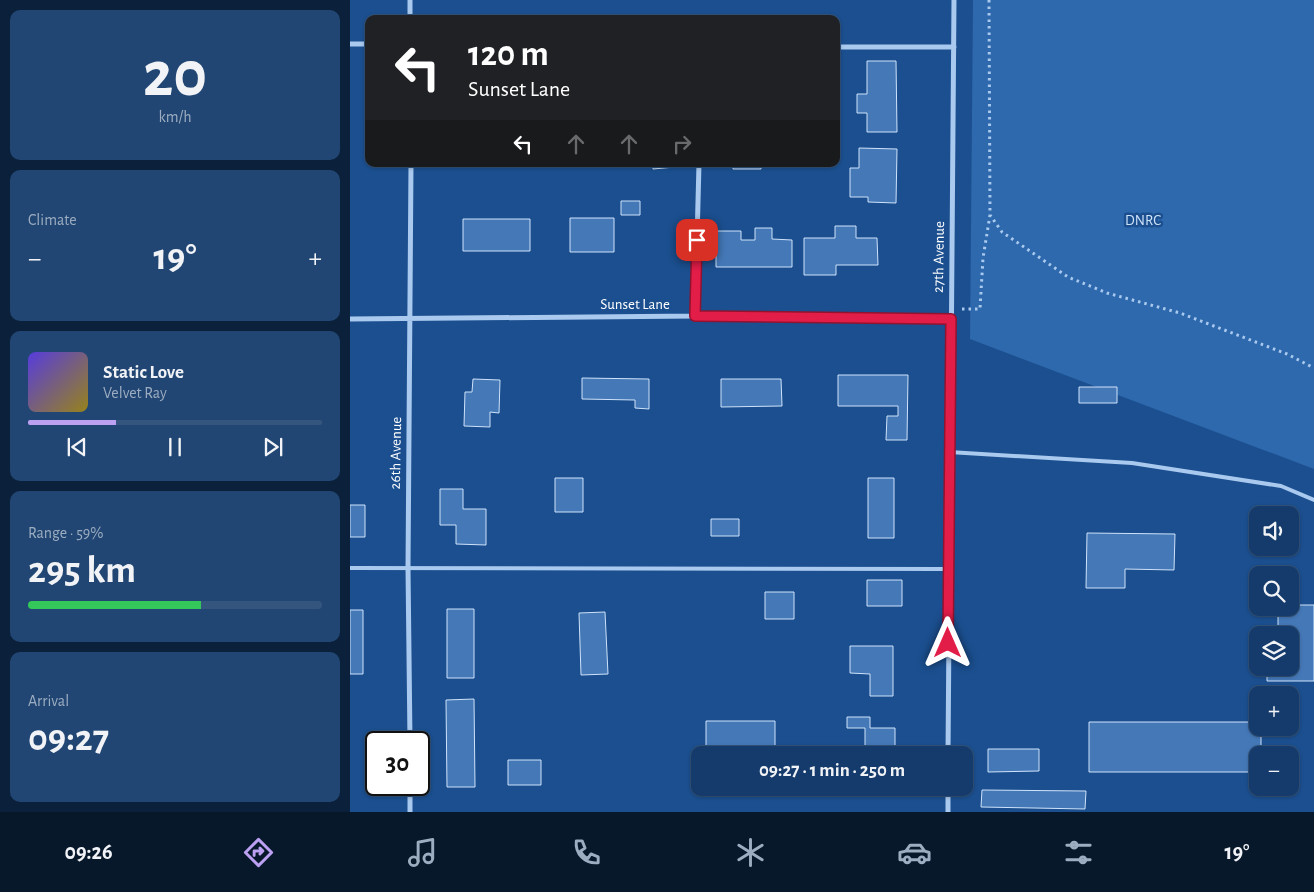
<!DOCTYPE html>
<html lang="en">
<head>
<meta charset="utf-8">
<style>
	:root { --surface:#143b6b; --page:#214673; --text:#f1f3f6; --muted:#9dadc1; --line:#33557e; --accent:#bca0f2 }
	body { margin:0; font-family:"Alegreya Sans",sans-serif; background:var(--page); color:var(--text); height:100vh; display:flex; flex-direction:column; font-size:19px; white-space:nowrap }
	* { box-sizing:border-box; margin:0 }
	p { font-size:16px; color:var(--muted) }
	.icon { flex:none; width:28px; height:28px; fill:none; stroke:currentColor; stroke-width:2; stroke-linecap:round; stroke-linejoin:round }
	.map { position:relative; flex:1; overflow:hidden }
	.details { display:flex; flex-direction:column; gap:10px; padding:10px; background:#0b203b; width:350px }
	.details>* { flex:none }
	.banner { position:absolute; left:15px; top:15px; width:475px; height:152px; border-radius:10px; box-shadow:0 1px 4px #0004,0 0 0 1px var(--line); background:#202124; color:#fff; overflow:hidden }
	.buttons { position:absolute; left:899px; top:506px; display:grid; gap:10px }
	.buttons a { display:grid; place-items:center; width:50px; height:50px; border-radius:10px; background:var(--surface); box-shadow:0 1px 4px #0004,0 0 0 1px var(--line); font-size:25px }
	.speed { position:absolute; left:15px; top:731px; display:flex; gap:10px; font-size:25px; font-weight:700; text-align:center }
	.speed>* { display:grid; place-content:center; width:65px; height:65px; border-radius:50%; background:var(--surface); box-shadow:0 1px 4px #0004,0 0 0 1px var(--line); line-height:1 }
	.speed .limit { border:2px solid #111; border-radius:8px; background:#fff; color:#111 }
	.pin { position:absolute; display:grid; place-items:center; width:42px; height:42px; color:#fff; margin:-21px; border-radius:10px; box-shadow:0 2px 8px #0006 }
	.me { position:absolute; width:55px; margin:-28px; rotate:0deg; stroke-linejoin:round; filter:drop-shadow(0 0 4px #0008) }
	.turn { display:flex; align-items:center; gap:18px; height:105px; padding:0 20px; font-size:22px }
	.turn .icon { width:65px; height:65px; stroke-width:2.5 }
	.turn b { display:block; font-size:35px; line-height:42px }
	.lanes { display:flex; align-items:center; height:48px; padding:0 20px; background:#0003; justify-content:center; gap:25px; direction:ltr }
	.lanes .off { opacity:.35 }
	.big { font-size:38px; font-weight:700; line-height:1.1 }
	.details .card { flex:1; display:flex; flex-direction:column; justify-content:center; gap:8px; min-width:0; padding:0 18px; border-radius:10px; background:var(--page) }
	.details .dial { align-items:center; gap:0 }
	.dial b { font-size:65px; line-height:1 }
	.song { display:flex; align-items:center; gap:15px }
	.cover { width:60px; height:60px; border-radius:8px; background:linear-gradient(135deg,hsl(250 70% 55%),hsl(50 70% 35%)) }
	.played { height:5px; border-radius:2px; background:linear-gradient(90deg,var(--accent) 30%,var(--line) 30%) }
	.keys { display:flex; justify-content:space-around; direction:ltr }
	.heat { display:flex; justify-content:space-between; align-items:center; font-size:28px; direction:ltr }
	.charge { height:8px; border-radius:4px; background:linear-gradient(90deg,#34c759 59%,var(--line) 0) }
	.trip { position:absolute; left:341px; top:746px; width:282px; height:50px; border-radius:10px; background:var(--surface); box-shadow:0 1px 4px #0004,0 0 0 1px var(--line); font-weight:700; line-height:50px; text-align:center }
	.tabs { display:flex; height:80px; justify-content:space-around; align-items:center; background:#08182b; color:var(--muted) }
	.tabs .icon { width:35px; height:35px }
	.tabs .active { color:var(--accent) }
	.tabs b { font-size:22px; color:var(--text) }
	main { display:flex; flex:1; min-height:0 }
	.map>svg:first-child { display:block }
	.green { fill:#2e69ad }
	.building { fill:#4478b7; stroke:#cfe3fa }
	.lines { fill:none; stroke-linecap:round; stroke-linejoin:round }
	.path { stroke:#a9c9ee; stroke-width:3; stroke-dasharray:2.5 4; stroke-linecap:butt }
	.service { stroke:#a9c9ee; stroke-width:4 }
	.minor { stroke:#a9c9ee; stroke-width:5 }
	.route-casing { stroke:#92132f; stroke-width:12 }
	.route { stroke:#e11d48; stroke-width:9 }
	.labels { text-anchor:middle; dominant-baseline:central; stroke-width:5; stroke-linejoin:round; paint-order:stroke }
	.park-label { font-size:15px; fill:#cfe3fa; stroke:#1b4f8f }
	.street-label { font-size:15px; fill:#fff; stroke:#1b4f8f }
</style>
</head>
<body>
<main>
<section class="details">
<div class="card dial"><b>20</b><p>km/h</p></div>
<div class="card"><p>Climate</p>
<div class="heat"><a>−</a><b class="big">19°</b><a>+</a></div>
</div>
<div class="card">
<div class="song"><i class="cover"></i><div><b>Static Love</b><p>Velvet Ray</p></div></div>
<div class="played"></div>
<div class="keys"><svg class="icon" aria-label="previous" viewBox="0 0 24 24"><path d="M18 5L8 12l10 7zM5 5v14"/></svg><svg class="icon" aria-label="pause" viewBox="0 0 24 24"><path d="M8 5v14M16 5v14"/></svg><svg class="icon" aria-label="next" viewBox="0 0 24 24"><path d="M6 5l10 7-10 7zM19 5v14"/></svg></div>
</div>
<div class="card"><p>Range · 59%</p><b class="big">295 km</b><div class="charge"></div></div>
<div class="card"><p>Arrival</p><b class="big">09:27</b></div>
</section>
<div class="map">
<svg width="964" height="812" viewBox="0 0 964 812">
	<rect width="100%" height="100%" fill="#1b4f8f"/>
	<path class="green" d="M623 0H964V469L620 339Z"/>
	<path class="building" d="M517 61H546L547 132H517V113H507V94H517Z
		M509 148 547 149 546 203 518 202V197H500V168H509Z
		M303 164H324L325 167 303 169Z
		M383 164H411V169H383Z
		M271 201H290V215H271Z
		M220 218H264V252H220Z
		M113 219H180V251H113Z
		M485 226H506V238H527L528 265H486V275H454V238H485Z
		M405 228H422V239L442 240V267H366V231H391V240H405Z
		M488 375H558L557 440H536L537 416H548V406H488Z
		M232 378 299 379V409L285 408V400L232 399Z
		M123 379 150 380 149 413 140 412V427L114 426 115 392H122Z
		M371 379H431L432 406 371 407Z
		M729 387H767V403H729Z
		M205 478H233V512H205Z
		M518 478H544V538H518Z
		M90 489H113V509H136V545L106 544V525H90Z
		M0 505H15V537H0Z
		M361 519H389V536H361Z
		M737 533 825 534 824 570 775 569V588H736Z
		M517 580H552V606H517Z
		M415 592H444V619H415Z
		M940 605H964V681H917V668H940V635H928V608H940Z
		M97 609H124V678H97Z
		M0 610H13V674H0Z
		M255 612 258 674 231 675 229 613Z
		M500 646H543V696H520V674L500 673Z
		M124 699 125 787H97L96 700Z
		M497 717H520V728H545V755H515V728H497Z
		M356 721H425V753H356Z
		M739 722H908V728H911V755H908V772H739Z
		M638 749H689V771L638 772Z
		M158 760H191V785H158Z
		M515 788H545V794H515Z
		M632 790 736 791 735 809 631 807Z"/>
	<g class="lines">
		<path class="path" d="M639 0 640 215 652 232 718 277 757 293 830 313 937 354 964 368
			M612 309H630L633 258 640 215"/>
		<path class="service" d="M599 452 782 463 931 486 964 500
			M0 568 598 569"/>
		<path class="minor" d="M60 19V0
			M0 44H19
			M486 47H604
			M345 316 349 164
			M0 319 345 316 601 319
			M60 742 58 568 61 164
			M598 755 604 0
			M60 785V812
			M598 812V788"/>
	</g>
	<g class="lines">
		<g class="route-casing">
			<path id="route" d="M347 240 345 316 601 319 598 643"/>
		</g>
		<use href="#route" class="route"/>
	</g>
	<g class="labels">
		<g class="park-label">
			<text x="793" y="220">DNRC</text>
		</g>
		<g class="street-label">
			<text transform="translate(589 257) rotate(-89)">27th Avenue</text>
			<text x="285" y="304">Sunset Lane</text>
			<text transform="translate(46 453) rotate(-89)">26th Avenue</text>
		</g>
	</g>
</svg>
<div class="buttons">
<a><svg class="icon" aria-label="sound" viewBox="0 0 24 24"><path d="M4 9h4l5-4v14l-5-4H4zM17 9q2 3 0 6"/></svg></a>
<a><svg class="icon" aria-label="search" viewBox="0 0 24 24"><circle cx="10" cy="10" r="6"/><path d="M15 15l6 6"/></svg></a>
<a><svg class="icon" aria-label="layers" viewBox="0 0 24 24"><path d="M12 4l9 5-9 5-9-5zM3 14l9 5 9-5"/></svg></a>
<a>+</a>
<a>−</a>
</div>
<div class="speed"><div class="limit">30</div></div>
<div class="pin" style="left:347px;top:240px;background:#d93025"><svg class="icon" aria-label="arrive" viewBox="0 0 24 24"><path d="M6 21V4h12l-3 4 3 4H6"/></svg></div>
<svg class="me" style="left:598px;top:643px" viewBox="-20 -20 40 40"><path d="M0-17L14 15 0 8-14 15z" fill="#e11d48" stroke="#fff" stroke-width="4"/></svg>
<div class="trip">09:27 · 1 min · 250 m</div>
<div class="banner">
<div class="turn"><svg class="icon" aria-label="left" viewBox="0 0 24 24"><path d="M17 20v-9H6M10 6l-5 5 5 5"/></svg><div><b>120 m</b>Sunset Lane</div></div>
<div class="lanes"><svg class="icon" aria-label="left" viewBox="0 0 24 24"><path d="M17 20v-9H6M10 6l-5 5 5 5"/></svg><svg class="icon off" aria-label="ahead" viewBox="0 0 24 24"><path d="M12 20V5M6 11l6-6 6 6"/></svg><svg class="icon off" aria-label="ahead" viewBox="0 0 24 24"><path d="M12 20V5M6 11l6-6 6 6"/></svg><svg class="icon off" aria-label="right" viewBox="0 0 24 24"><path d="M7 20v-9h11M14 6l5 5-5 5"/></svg></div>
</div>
</div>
</main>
<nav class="tabs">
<b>09:26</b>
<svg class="icon active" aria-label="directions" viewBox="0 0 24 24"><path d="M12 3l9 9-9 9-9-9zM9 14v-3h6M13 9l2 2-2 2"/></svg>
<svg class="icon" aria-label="music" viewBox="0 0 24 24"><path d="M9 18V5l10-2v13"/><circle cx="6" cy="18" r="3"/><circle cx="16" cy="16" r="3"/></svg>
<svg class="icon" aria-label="phone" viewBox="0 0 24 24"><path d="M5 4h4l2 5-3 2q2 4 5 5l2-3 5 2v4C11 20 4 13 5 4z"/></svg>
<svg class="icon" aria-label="climate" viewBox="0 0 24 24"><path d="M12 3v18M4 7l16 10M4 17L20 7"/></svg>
<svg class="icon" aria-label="car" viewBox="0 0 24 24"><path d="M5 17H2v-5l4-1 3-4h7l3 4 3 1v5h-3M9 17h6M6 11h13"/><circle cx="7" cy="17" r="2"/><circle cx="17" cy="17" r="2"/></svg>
<svg class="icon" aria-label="filters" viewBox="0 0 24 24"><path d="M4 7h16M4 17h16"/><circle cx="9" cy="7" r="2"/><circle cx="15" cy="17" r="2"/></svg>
<b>19°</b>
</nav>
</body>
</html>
